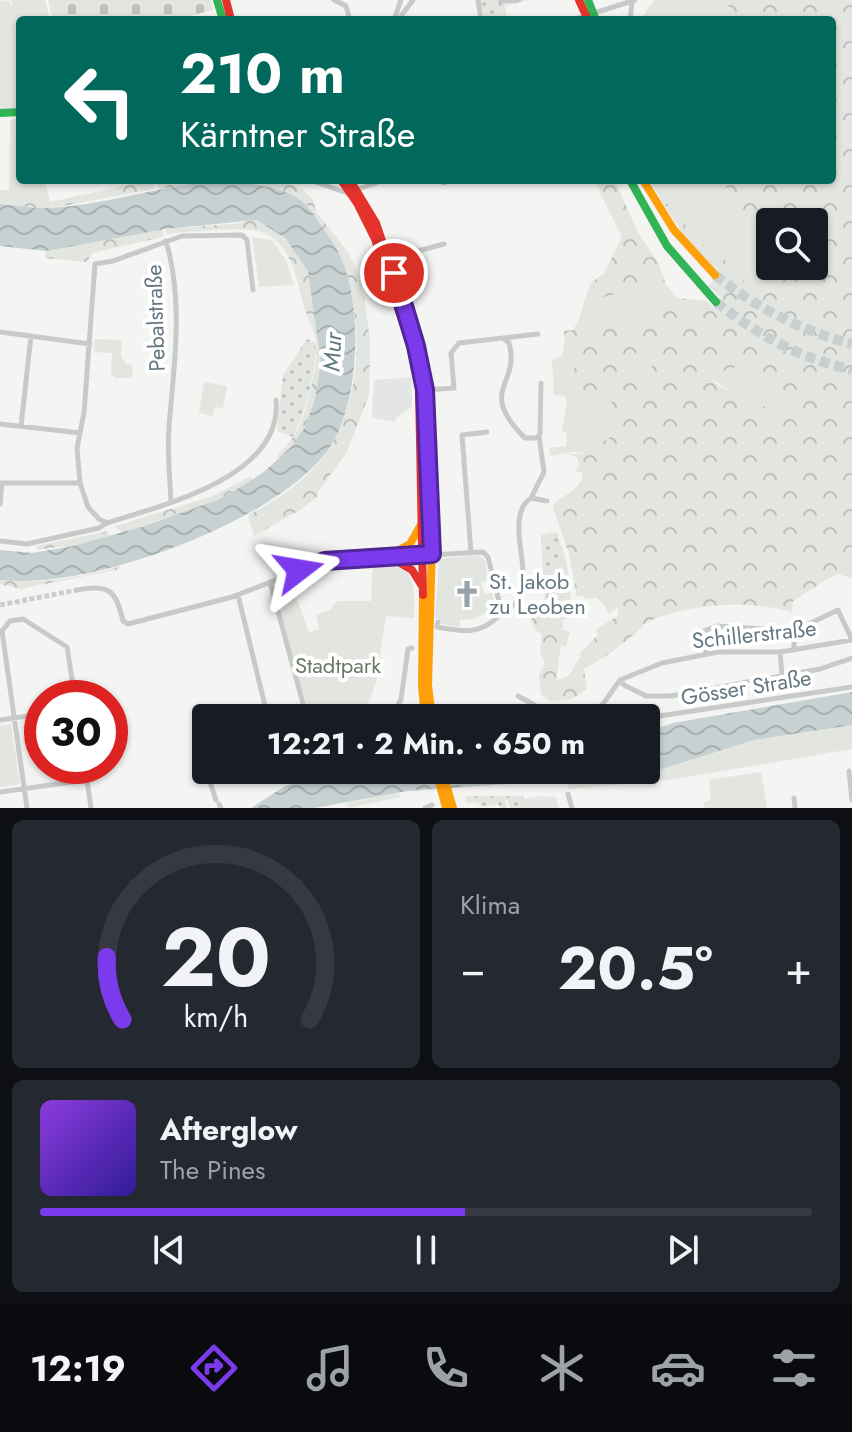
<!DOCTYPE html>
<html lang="de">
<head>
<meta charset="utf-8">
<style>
	:root { --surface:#171b24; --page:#242831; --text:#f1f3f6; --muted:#9ea1a6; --line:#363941; --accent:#7c3aed }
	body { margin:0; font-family:Jost,sans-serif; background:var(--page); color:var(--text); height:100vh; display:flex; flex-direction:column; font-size:30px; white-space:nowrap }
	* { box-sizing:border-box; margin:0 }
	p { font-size:26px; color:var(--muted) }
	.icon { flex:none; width:44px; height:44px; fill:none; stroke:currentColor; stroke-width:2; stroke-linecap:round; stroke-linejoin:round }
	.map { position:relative; height:808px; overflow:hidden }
	.drawer { display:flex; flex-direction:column; gap:12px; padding:12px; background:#0d0f14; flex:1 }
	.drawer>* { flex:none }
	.guide { position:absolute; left:16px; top:16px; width:820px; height:168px; border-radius:8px; box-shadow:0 2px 6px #0004; background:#00695c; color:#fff; overflow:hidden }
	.buttons { position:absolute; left:756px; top:208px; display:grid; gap:16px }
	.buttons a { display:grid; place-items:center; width:72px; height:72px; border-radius:8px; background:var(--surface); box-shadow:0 2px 6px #0004; font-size:40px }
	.speed { position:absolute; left:24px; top:680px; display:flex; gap:16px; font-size:40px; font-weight:700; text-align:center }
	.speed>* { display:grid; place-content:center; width:104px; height:104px; border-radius:50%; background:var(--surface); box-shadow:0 2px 6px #0004; line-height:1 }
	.speed .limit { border:12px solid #d22; background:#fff; color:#111 }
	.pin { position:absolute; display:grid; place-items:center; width:68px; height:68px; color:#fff; margin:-34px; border:4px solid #fff; border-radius:50%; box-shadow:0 2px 8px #0007 }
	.me { position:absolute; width:88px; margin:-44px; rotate:76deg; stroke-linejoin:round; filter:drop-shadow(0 0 6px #0008) }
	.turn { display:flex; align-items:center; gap:28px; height:168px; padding:0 32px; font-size:36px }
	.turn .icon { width:104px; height:104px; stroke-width:2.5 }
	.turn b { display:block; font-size:56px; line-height:68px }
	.big { font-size:60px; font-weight:700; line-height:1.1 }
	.drawer .tile { flex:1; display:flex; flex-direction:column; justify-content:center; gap:12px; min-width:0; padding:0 28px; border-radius:12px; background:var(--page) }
	.drawer .dial { align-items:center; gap:0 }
	.dial svg { height:208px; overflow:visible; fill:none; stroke:var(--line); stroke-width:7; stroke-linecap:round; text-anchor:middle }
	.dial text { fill:var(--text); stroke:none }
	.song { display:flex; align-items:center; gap:24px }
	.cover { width:96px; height:96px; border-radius:12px; background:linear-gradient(135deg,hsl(270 70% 55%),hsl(250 70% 35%)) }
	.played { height:8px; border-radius:4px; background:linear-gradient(90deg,var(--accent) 55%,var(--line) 55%) }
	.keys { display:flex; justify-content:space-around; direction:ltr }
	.heat { display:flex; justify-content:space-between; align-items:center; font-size:44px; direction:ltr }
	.drawer .tiles { flex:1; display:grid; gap:12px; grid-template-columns:1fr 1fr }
	.tile:last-child { grid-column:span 2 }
	.trip { position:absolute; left:192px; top:704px; width:468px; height:80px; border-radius:8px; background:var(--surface); box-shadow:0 2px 6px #0004; font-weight:700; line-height:80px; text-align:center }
	.tabs { display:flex; height:128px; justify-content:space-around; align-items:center; background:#090b0e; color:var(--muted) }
	.tabs .icon { width:56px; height:56px }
	.tabs .selected { color:var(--accent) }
	.tabs b { font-size:36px; color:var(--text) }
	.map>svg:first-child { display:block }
	.built { fill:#e4e5e5 }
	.green { fill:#e3e6e0 }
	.forest { fill:url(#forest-crowns); fill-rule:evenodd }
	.cemetery { fill:url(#cemetery-stones) }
	.garden { fill:url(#garden-dots) }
	.water { fill:url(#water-waves) }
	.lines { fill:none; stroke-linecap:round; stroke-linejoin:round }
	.street-tunnel { stroke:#c9ced0; stroke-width:5; stroke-dasharray:5 2.5; stroke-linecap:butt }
	.highway-tunnel { stroke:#c9ced0; stroke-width:10; stroke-dasharray:10 5; stroke-linecap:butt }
	.street { stroke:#c8caca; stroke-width:5 }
	.fast { stroke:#30b455; stroke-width:8 }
	.slow { stroke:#ff9f0a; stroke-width:8 }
	.jam { stroke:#e5322d; stroke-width:8 }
	.route-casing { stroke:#51269a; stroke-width:20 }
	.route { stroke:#7c3aed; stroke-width:14 }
	.labels { text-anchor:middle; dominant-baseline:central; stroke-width:8; stroke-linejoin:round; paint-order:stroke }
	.street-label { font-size:22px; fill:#657781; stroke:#fff }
	.poi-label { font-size:22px; fill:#657781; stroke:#fff; text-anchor:start }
	.park-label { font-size:22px; fill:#697964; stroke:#fff }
	.water-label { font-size:24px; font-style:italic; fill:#61787e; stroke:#fff }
</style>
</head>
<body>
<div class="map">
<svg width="852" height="808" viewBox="0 0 852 808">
	<defs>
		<pattern id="forest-crowns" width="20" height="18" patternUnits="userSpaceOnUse" patternTransform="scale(2)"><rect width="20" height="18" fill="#e3e6e0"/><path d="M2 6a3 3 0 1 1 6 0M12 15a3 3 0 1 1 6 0" fill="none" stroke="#bcbfbb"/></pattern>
		<pattern id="cemetery-stones" width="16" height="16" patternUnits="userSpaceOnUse" patternTransform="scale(2)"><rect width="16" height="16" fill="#e3e6e0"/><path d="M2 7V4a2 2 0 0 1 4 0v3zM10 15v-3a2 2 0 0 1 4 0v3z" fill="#bcbfbb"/></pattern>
		<pattern id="garden-dots" width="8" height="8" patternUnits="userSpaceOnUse" patternTransform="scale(2)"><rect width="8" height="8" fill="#e3e6e0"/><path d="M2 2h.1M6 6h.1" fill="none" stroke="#bcbfbb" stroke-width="1.8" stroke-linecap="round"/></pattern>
		<pattern id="water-waves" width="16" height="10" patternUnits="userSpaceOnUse" patternTransform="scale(2)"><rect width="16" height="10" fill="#c8d1d2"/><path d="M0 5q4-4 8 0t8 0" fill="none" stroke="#a6aeb0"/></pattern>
	</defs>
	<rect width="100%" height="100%" fill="#f4f4f2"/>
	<path class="built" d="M412 377V407L396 418V422L372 418 374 380Z
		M542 796 556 797 559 808H526L524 799Z"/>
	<path class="green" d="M6 0 13 6 11 0H45L50 20H20V110L0 111V1Z
		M654 0H719L727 3 734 15 710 20H640Z
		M20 118V180H45L50 202 0 196V190H9L10 120Z
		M650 180H722L763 250 771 282H745C734 263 714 255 698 240 681 224 660 201 650 180Z
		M252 237 272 240 286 260 294 285 259 287Z
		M644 285 659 293 654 313 637 328 579 320 585 298H601Z
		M565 338 580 347V358L571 374 588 393 609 396 617 418 609 439 588 454 574 452 551 456 549 448 566 446 567 432 562 431 567 402 564 396 554 395 552 360 562 356Z
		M95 339 122 340 121 356 126 364 133 365 132 378H115L111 373 112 353 94 352Z
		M639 342 650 345 654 353 651 369 644 381 637 383 632 364Z
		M736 366C756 384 777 391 802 399L814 418 801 434 711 379 715 374Z
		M204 382 227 386 223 408 214 407 213 416 199 413Z
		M478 555 485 560 489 580 481 582 484 594 492 593 496 613 494 616 491 611 473 619 460 620V627L442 624 440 619 435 618 439 559Z
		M373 561C415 562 415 582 414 618L386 616 376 683 364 714 352 718H310L273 587 290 579 309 633 319 629 316 615 330 610 337 601H371Z
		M11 724 20 784 0 787V726Z
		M852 725V749L674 779 569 789 566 781 590 777 646 774 754 740Z
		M761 772 767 808H704V802L711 800 709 780Z
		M398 793 401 797 349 808 346 803Z"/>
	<path class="forest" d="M719 0H852V578L838 574C821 582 809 592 793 601L792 612C750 600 689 603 648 622 640 626 646 624 639 630 623 645 603 658 584 669L587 689 572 699 550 701 541 694 539 676 545 663 540 652 542 635 536 630 530 620 545 608H549L561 582 562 560 566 559 571 599 568 603 567 618 563 620V630L570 632 566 647 561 645 556 680C573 678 572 667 581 656L579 654 598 635 596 629 618 616V608L608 614 606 607 597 598 586 599 582 595 577 597 569 554 553 507 554 503C565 495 582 488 583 473L575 471 579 465 577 457 567 454H588L592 442 600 443 609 439 617 418 609 396 588 393 581 388 574 392 566 390C570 375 579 362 580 347L565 338 564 331 573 330 579 320 637 328 654 313 659 294 643 286 601 298H585L591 283 604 273 622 237 594 180H615L637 231 659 264 666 285 678 298 706 301 714 308 722 299 708 286 719 275 683 234 655 190 699 241 739 271 745 282H771L763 250 722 180H832V20H710L733 15 727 3ZM770 222H814V266H770ZM640 342 649 345 654 354 651 369 644 381 638 383 632 364ZM736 367C756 384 777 391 802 399L801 412 813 419 801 434 794 419 773 416 770 409 719 386 711 379 715 374Z
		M150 180H153L155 189 63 206 37 208 0 204V196L50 202Z
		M156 180 283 182 303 190 313 199 316 212 348 252 359 276 365 303 370 340 369 395 347 452 318 492V496L300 510 254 536 248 515C280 499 313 476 331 445 369 381 364 284 320 224 316 218 312 209 306 204 302 201 294 198 289 196 247 177 203 182 158 189Z
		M250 219C274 222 298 250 308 271 316 289 322 344 321 364 320 384 314 406 306 424 301 438 290 448 279 458L277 455C283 449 289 443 294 436 306 417 319 364 316 341 314 327 305 315 302 300 297 276 290 245 265 233 246 225 189 232 167 234L165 229 243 223Z
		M162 229 164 236 158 238 92 253 87 262 45 258 46 251Z
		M251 476 252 480 220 499 122 533 115 526 213 496Z
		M108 531 110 536 66 548 65 546 37 550V546Z
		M120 566 121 569 20 589 0 584V580C38 585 84 577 120 566Z"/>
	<path class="cemetery" d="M48 0H211L213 10 171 20H53Z"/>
	<path class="garden" d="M480 0H529L505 6 507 20H484Z
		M307 339 316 343C315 374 307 409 293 437L277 431 283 375Z
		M557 532 566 559 562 560 557 607 545 608 541 535Z
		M466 796H523L526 808H510L507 800 505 801 507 808H500L498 804 480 807 479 803 465 802Z"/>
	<path class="water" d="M222 181C249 184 281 185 303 202 309 207 314 214 318 221 328 235 340 252 345 268 362 318 359 406 328 450 276 522 88 591 0 580V550L32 553 73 546 141 527 220 499 244 485 265 471 292 446 305 427 315 399 321 363 308 271 285 238 257 220 165 229 46 251 0 246V204C12 205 25 207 37 208 96 209 161 184 222 181Z
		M852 692V725L754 740 646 774 408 791 314 808H251L285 786 340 770H646V732L673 723Z"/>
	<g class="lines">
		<path class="street-tunnel" d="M0 605 77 590"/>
		<path class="highway-tunnel" d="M715 275C757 308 800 330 852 344
			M716 302C760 336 797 357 852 370"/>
		<path class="street" d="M334 0 346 6 350 20
			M478 0 481 20
			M501 1 519 0
			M394 20 401 0
			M398 20 413 0
			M572 20 635 0
			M630 20 632 2
			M310 180 347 193 384 180
			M444 183 451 180
			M166 241C184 302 174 365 169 427 167 452 170 478 171 502
			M388 259 444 244
			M0 332 90 344
			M504 339 509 343C521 386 476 389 525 438H537L540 434 541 383
			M425 390 454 388 451 353 459 343 538 334
			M0 424 80 433
			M21 426 31 336
			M0 483H80
			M531 498 544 472 539 436
			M0 504 2 483
			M107 523 99 519 88 507 80 483 77 448 84 413 95 264 113 261 182 236 242 235 247 240 253 290
			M0 541 27 544 99 528 107 523C163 505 283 477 276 400
			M471 552 462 435 487 432
			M270 582 307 718
			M77 590C109 584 116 590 123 621L128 624 232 597 325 561 483 552 488 557 502 613
			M238 595 268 718
			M438 622 437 627C465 632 480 635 500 615 506 609 515 606 519 599 534 571 503 517 531 498L547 501
			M2 631 27 808
			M2 631 10 621 23 619 67 647 75 698
			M794 631V650
			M780 652 782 676
			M706 653 701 632 717 626 794 631 838 610 852 640
			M620 680 624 685 646 696H671L820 669 852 658
			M518 696 558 718
			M391 718 401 699 408 649 412 648
			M585 718 603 704 620 680 662 663 718 652H780L852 640
			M646 718 852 687
			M0 720 42 714
			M85 766 91 808
			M206 770 216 800
			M282 770 285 776 289 778 313 770
			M849 771 852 800
			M0 792 87 780
			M568 794 572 808
			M794 798 795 808
			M219 804 221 808
			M425 808 432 805"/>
		<path class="fast" d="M217 0 223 20
			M588 0 596 20
			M0 113 20 112
			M630 180 667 246 716 302"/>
		<path class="slow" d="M643 180 674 230 715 275
			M426 438 432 543 428 685 432 718
			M388 556 410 544 422 523
			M423 595 422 686 425 718
			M436 770 446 808
			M442 770 453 808"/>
		<path class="jam" d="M226 0 231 20
			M579 0 588 20
			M341 180 357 203 375 239 410 344 419 389 423 595
			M350 180 376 223 408 318
			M389 556 412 570 422 586"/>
	</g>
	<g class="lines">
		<g class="route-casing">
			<path id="route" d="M299 570 325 561 432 554 425 390 416 346 394 273"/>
		</g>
		<use href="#route" class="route"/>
	</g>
	<defs>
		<g id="church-bare" transform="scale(2.16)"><path d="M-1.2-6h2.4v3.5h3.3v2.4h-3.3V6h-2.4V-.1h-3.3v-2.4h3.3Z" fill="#97a3a9" stroke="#fff" stroke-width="2.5" paint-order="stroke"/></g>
	</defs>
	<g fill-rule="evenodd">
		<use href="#church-bare" x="467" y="594"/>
	</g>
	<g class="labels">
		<g class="street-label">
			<text transform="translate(155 318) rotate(-92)">Pebalstraße</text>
			<text transform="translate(754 634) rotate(-6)">Schillerstraße</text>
			<text transform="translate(746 687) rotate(-9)">Gösser Straße</text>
		</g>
		<g class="poi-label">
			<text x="489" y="581">St. Jakob<tspan x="489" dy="25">zu Leoben</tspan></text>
		</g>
		<g class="park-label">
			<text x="338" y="665">Stadtpark</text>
		</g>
		<g class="water-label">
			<text transform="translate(332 352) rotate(-87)">Mur</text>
		</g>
	</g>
</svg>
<div class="buttons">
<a><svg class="icon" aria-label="search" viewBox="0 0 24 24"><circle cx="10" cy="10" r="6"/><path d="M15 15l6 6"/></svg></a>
</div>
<div class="speed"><div class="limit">30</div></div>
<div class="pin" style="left:394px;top:273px;background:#d93025"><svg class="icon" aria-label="arrive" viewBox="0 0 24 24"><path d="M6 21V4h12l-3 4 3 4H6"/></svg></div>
<svg class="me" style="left:299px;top:570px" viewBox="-20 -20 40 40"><path d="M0-17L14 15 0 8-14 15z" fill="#7c3aed" stroke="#fff" stroke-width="4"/></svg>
<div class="trip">12:21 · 2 Min. · 650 m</div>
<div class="guide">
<div class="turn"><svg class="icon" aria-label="left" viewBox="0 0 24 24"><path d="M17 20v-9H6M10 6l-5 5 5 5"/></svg><div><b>210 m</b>Kärntner Straße</div></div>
</div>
</div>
<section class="drawer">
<div class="tiles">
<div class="tile dial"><svg viewBox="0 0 100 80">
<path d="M14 69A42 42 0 1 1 86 69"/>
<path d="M14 69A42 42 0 0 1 8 45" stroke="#7c3aed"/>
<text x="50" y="56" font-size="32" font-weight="700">20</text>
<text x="50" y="72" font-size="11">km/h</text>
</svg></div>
<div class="tile"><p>Klima</p>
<div class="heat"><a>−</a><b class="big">20.5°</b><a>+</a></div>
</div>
<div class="tile">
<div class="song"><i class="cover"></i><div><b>Afterglow</b><p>The Pines</p></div></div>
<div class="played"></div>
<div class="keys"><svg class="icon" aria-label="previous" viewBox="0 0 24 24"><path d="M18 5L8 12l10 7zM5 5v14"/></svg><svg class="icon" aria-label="pause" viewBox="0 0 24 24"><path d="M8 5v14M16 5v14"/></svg><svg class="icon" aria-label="next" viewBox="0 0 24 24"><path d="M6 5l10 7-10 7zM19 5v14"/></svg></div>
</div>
</div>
</section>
<nav class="tabs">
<b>12:19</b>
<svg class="icon selected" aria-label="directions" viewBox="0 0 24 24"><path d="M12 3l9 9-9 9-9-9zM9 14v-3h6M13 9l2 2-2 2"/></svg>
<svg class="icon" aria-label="music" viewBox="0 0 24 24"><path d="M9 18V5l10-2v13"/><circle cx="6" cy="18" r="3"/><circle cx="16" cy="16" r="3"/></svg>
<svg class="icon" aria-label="phone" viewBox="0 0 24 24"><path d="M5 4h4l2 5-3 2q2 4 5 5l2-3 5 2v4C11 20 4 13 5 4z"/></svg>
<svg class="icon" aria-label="climate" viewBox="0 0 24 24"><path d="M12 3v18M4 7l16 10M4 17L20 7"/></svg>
<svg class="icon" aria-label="car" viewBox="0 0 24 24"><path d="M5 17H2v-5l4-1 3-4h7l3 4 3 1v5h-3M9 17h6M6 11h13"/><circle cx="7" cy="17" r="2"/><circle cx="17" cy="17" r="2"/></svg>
<svg class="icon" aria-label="filters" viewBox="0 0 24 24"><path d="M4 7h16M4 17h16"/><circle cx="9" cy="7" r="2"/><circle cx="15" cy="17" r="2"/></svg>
</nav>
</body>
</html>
